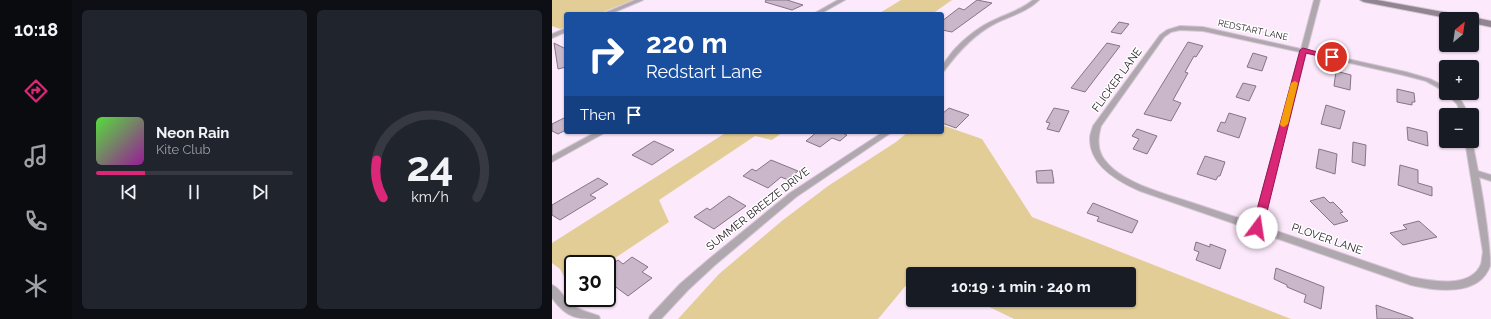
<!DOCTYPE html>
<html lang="en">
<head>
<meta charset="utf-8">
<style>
	:root { --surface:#171b24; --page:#20242c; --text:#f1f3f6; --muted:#9ea1a6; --line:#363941; --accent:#db2777 }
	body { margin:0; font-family:Raleway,sans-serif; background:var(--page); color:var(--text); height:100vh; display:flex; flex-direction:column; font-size:15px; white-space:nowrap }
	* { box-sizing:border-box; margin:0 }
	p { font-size:13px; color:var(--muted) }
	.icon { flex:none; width:22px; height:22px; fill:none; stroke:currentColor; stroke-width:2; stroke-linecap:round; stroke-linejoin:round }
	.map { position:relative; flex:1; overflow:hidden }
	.panel { display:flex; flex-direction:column; gap:10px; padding:10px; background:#0d0f14; width:480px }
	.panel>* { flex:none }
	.guide { position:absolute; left:12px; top:12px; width:380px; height:122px; border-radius:4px; box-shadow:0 1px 3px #0004; background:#1a4fa0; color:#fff; overflow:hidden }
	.needle { width:26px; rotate:29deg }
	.buttons { position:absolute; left:887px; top:12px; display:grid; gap:8px }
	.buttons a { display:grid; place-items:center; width:40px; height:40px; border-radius:4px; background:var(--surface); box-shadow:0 1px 3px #0004; font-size:20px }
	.speed { position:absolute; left:12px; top:255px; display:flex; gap:8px; font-size:20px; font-weight:700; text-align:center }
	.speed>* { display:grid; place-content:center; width:52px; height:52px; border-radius:50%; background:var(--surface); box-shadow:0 1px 3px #0004; line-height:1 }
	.speed .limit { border:2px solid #111; border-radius:6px; background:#fff; color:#111 }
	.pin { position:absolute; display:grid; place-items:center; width:34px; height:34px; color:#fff; margin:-17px; border:2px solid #fff; border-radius:50%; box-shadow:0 1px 4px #0007 }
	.me { position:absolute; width:44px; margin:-22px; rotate:14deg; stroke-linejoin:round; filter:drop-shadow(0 0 3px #0008) }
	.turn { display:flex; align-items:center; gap:14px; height:84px; padding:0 16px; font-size:18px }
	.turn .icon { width:52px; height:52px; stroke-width:2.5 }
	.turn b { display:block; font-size:28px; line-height:34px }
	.then { display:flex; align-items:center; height:38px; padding:0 16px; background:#0003; gap:8px; font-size:15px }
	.panel .tile { flex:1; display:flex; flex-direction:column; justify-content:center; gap:6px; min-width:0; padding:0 14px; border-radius:6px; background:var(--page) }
	.panel .dial { align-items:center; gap:0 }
	.dial svg { height:104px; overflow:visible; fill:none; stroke:var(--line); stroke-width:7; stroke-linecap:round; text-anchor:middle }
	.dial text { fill:var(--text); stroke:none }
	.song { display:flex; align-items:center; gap:12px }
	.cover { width:48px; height:48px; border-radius:6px; background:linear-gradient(135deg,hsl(110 70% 55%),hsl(300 70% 35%)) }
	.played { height:4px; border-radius:2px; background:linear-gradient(90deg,var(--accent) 25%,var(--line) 25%) }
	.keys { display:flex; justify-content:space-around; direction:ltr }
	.panel .tiles { flex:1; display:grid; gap:10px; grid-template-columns:repeat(2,1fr) }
	.trip { position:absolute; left:354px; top:267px; width:230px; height:40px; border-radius:4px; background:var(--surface); box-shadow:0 1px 3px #0004; font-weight:700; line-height:40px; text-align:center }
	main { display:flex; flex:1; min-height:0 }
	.tab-bar { display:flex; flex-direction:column; width:72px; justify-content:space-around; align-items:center; background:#090b0e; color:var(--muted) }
	.tab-bar .icon { width:28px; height:28px }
	.tab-bar .selected { color:var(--accent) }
	.tab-bar b { font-size:18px; color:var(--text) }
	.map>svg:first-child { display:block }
	.green { fill:#e2cd96 }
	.building { fill:#cab8ca; stroke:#867585 }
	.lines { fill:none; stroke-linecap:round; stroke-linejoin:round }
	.street-casing { stroke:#d6c5d5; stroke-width:2 }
	.secondary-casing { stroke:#d6c5d5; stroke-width:2 }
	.street { fill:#b0a8af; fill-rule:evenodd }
	.secondary { fill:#908590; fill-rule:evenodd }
	.route { fill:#db2777; stroke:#8e194d }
	.slow { fill:#f59e0b }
	.labels { text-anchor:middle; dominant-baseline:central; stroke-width:3; stroke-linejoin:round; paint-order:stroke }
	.far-street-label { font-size:9px; fill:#282127; stroke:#fff }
	.street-label { font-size:11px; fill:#282127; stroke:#fff }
</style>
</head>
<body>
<main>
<nav class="tab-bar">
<b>10:18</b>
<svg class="icon selected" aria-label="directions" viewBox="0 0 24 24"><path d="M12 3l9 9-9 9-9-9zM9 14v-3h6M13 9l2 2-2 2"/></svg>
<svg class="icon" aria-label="music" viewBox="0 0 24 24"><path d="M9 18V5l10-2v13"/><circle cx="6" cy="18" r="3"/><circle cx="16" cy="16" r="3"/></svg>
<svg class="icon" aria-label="phone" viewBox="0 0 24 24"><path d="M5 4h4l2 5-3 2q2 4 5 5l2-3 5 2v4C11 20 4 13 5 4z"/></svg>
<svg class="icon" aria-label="climate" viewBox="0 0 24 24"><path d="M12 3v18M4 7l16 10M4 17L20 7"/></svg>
</nav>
<section class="panel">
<div class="tiles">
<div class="tile">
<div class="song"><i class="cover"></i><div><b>Neon Rain</b><p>Kite Club</p></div></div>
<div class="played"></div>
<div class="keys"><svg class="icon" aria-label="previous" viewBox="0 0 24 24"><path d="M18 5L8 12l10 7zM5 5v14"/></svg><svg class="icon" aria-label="pause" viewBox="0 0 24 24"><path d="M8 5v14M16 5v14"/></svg><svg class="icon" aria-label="next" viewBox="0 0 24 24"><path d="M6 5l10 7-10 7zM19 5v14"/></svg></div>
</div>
<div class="tile dial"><svg viewBox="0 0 100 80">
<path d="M14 69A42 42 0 1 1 86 69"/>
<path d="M14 69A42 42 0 0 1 9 40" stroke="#db2777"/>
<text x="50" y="56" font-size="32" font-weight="700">24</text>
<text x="50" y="72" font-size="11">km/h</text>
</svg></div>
</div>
</section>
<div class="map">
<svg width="939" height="319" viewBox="0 0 939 319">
	<rect width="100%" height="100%" fill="#fce9fb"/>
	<path class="green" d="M0 0H81L46 14H14V27L8 29 0 26Z
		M349 0H400L380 14H326Z
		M390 125 430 139 480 217 739 319H462L423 300H577V274H370L365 272 361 274V277L326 319H126L167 274 231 220 276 186 344 142 356 132H390Z
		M175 132H231L220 140 203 136 107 200 117 222 54 264H21V287L18 288 8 269 0 263V243Z"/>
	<path class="building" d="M214 0H235L251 5 240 10 213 2Z
		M425 0 440 3 400 32 390 30V21L407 8 412 10Z
		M567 22 577 24 569 34 559 32Z
		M636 42 651 46 644 57 642 56 633 72 636 73 621 100 629 103 619 121 592 114Z
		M2 43 14 49V67L6 69Z
		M555 43 568 46 533 92 519 88Z
		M701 53 715 57 710 71 695 67Z
		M784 71 799 75 798 90 782 86Z
		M691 83 704 86 697 101 684 97Z
		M845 89 862 93 863 102H860V105L845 102Z
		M774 105 793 111 788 129 769 124Z
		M397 108 417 115 404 128 390 123V114Z
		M502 108 517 111 507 132 495 129 498 123 494 122Z
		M677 113 694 118 687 138 665 131 669 122 673 123Z
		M14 117V130L6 134 0 131V124Z
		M855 127 875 132 876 146 856 140Z
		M585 129 605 136 595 154 581 149 587 139 580 136Z
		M265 132H288L295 135 288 141 280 138 268 147 254 141Z
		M102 141 122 150 100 165 80 155Z
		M801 142 814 145 813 166 800 162Z
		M767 149 785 154 783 174 764 168Z
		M653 156 673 162 668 176H666L664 180 645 174Z
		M219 160 246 171 236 180 229 177 216 188 191 176 200 169 204 171Z
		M848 165 866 170V183L880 187V196L846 185Z
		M500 170 502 183H485L484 171Z
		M46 178 56 184 38 195 44 198 8 220 0 215V205Z
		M177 196 194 206 162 229 142 217 155 208 158 210Z
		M772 197 778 203 781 202 791 212 788 213 796 221 782 225 758 201Z
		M541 203 586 221 580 233 545 221 547 217 535 213Z
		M867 221 885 237 851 245 838 233 855 229 851 225Z
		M644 242 658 247V244L674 250 668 269 644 260 647 252 642 250Z
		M80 257 96 267 90 272 100 278 76 296 57 282 64 277 55 271V268L66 260 71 264Z
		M724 268 772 287 769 309 752 302 754 295 735 287V285L722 279Z
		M824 305 861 318V319H825Z"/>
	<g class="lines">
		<g class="street-casing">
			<path id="street" d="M83 0H91L58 14H50Z
				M286 0H293L268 14H261Z
				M481 0H487C475 12 458 16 444 23 422 34 406 52 392 71L390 72C390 63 396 58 401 51 412 39 425 28 440 21 454 14 469 10 481 0Z
				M762 0H768L755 50 854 72 878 79 894 87V92L874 81 851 75 754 53 710 226 859 277C879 281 919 289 929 264 930 261 930 256 931 252L913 141H920V140L926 171 939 175V181L927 177C931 196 939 250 938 266 927 297 884 291 859 285L588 191C567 182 537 166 538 138 538 134 540 130 541 126L608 35 615 30 628 26 651 27 749 49ZM628 30 651 31 748 52 702 223C680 216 659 209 638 202 611 193 565 182 550 156 545 146 546 137 549 126L612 37 619 32Z
				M14 28V32L0 38V34Z
				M894 92 901 93 910 102 917 115H909L905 104 895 94Z
				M44 132H54L0 162V156Z
				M331 132H340L244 197 163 265 136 290 109 319H97L98 316 128 284 157 259 238 193Z
				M0 285C7 287 12 298 18 303 26 310 36 312 47 316L48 319C24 319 15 318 0 298Z"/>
		</g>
		<g class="secondary-casing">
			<path id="secondary" d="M808 0H825L913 16 917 18 920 17 939 21V27L920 23V19H900L812 2Z"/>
		</g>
		<use href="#street" class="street"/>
		<use href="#secondary" class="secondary"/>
	</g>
	<path class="route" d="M751 48 783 57 780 59 754 53 711 228 709 231H702L700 228 748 50Z"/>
	<path class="slow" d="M743 81 746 83 736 124 732 127 729 126 728 124 739 83Z"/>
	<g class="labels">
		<g class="far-street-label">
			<text transform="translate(701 30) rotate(12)">REDSTART LANE</text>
		</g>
		<g class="street-label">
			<text transform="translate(565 80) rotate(-54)">FLICKER LANE</text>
			<text transform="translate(206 209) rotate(-38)">SUMMER BREEZE DRIVE</text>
			<text transform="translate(775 239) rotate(19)">PLOVER LANE</text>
		</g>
	</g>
</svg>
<div class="buttons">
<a><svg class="needle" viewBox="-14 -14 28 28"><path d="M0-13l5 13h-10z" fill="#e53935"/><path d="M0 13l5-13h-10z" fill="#9ea1a6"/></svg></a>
<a>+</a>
<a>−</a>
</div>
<div class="speed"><div class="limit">30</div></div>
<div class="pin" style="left:780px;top:57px;background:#d93025"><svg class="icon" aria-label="arrive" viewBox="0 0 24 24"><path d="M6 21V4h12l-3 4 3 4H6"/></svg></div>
<svg class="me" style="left:705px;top:228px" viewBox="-20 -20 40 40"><circle r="19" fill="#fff"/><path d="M0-13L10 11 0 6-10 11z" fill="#db2777"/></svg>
<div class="trip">10:19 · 1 min · 240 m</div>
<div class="guide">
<div class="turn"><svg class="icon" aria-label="right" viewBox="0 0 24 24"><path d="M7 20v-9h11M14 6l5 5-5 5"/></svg><div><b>220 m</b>Redstart Lane</div></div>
<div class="then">Then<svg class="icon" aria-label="arrive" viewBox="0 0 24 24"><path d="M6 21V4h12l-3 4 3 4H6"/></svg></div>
</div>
</div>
</main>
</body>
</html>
